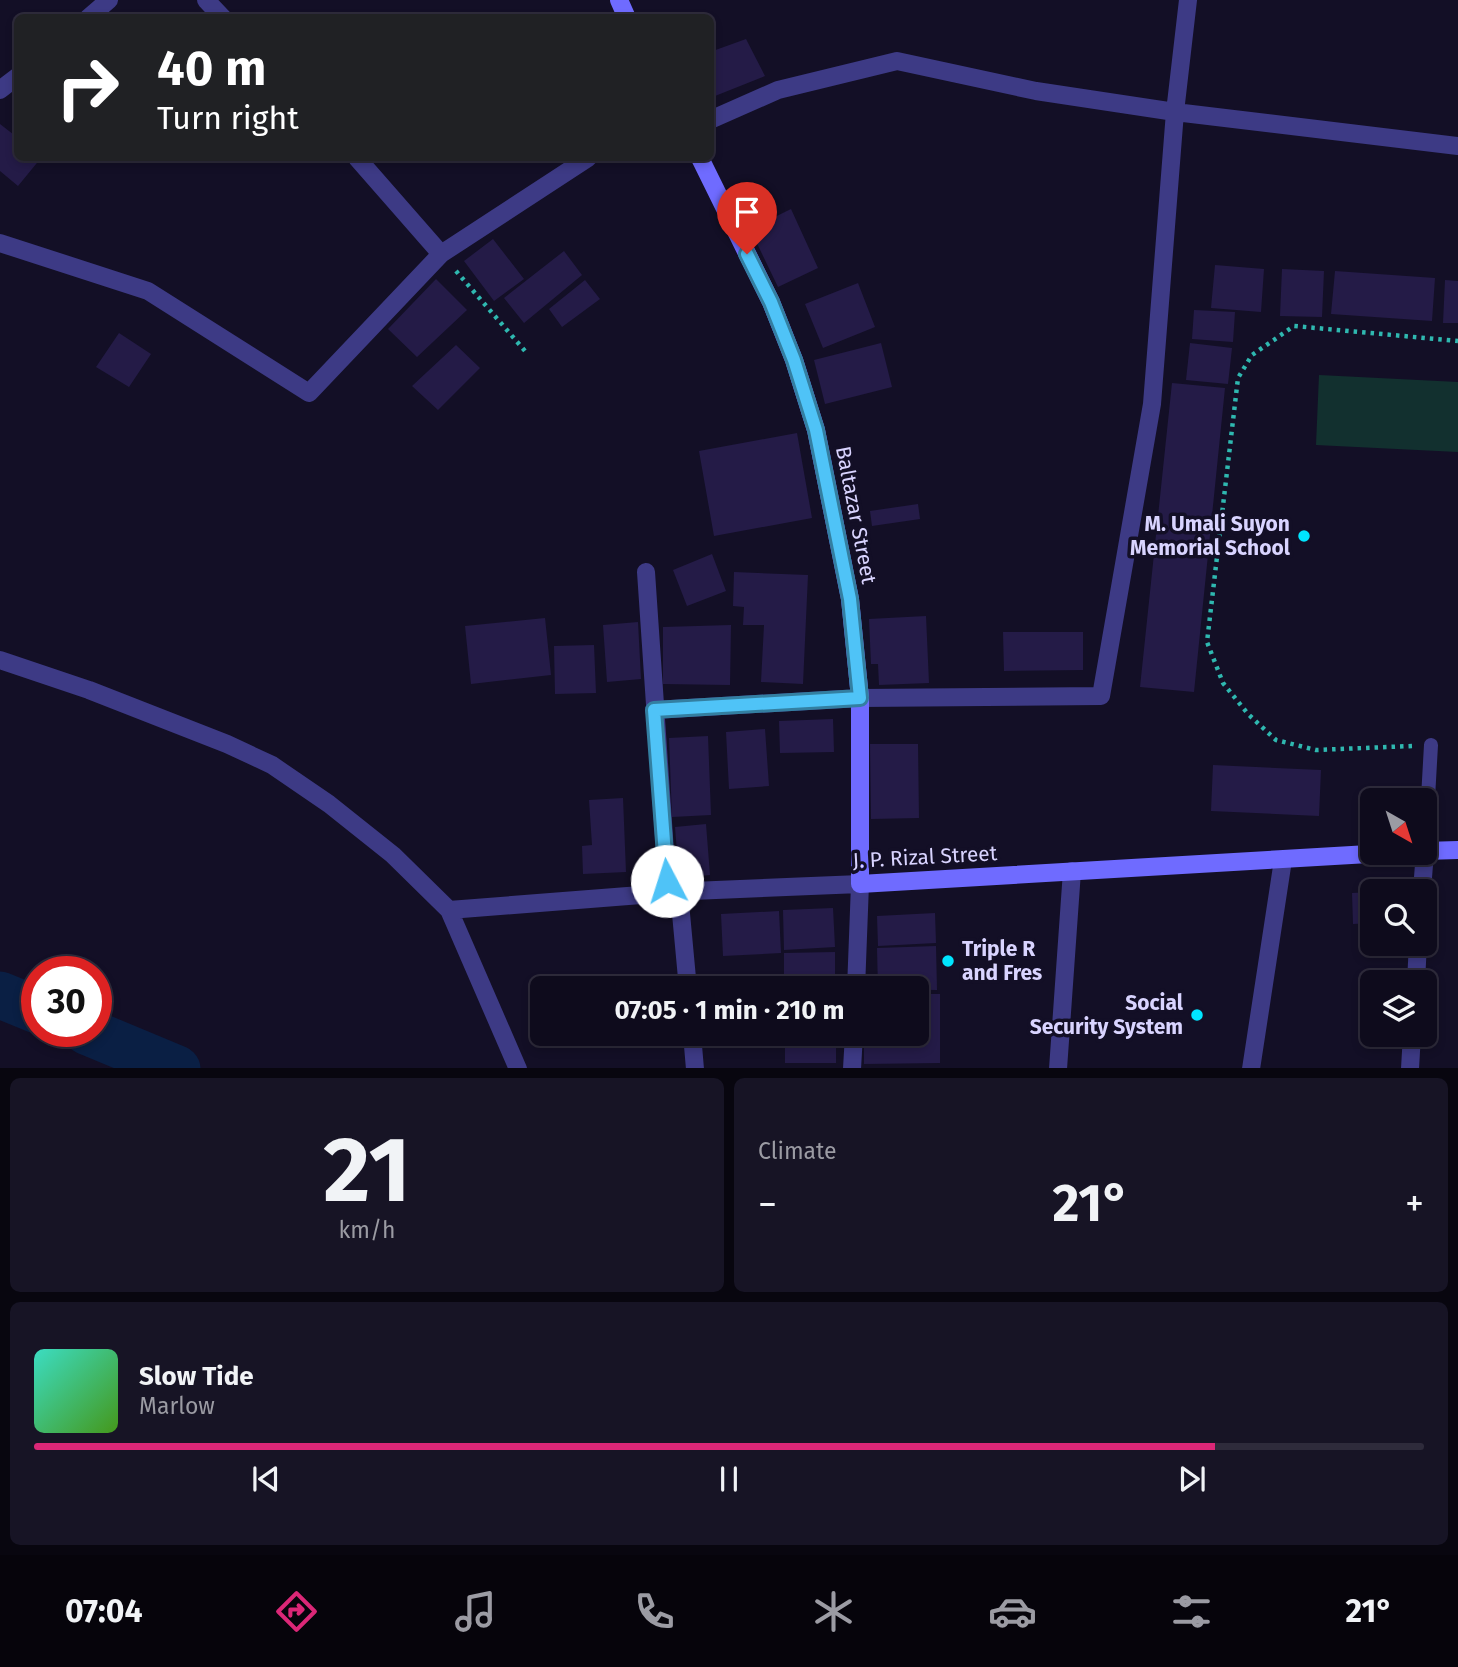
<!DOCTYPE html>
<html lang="en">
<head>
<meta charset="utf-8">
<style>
	:root { --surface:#0e0b1c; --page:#171425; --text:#f1f3f6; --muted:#9b9ba3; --line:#2e2b3b; --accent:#db2777 }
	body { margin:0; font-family:"Fira Sans",sans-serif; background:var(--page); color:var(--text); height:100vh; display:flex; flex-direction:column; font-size:26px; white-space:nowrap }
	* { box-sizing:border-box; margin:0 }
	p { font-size:23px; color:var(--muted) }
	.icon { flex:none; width:38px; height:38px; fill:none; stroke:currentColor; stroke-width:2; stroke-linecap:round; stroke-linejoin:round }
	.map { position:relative; height:1068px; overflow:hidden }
	.sheet { display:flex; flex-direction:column; gap:10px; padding:10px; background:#08060f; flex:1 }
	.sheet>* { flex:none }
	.hud { position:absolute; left:14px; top:14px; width:700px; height:147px; border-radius:10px; box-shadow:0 4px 10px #0003,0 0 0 2px var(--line); background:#202124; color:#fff; overflow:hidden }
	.needle { width:46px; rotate:141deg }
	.buttons { position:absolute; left:1360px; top:788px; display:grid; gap:14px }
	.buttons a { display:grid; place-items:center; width:77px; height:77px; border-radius:10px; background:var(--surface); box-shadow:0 4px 10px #0003,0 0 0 2px var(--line); font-size:35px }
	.speed { position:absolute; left:21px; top:956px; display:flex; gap:14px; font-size:35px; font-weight:700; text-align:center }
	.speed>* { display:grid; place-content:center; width:91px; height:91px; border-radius:50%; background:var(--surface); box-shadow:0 4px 10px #0003,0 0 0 2px var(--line); line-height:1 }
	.speed .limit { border:10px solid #d22; background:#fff; color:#111 }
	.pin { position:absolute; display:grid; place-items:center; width:60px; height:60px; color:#fff; margin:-72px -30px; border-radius:50% 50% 50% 0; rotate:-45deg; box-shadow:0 0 7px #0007 }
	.pin .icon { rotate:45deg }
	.me { position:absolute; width:77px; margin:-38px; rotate:355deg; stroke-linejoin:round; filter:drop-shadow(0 0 5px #0008) }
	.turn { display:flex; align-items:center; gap:24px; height:147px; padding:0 28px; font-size:32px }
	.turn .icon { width:91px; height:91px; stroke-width:2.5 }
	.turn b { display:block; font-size:49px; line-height:60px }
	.big { font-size:52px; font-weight:700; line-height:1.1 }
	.sheet .card { flex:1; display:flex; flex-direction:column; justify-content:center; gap:10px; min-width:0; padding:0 24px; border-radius:10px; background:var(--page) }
	.sheet .dial { align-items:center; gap:0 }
	.dial b { font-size:91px; line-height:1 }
	.song { display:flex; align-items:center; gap:21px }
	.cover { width:84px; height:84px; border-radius:10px; background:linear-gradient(135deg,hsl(170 70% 55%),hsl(100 70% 35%)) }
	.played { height:7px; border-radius:4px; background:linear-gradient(90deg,var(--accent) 85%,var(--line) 85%) }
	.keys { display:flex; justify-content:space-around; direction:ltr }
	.heat { display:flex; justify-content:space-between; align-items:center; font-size:38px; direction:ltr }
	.sheet .tiles { flex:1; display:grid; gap:10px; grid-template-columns:1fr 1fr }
	.card:last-child { grid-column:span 2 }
	.trip { position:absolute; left:530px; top:976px; width:399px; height:70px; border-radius:10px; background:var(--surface); box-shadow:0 4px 10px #0003,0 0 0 2px var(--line); font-weight:700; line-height:70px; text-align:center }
	.menu { display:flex; height:112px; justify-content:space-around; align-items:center; background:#06040b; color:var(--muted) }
	.menu .icon { width:49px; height:49px }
	.menu .current { color:var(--accent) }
	.menu b { font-size:32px; color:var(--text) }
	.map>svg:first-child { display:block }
	.green { fill:#12302f }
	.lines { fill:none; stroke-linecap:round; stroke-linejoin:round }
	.river { stroke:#0a1f44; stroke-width:47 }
	.building { fill:#241b47 }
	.path { stroke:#2fb8b0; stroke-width:4.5; stroke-dasharray:3.5 5; stroke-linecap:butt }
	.lane { stroke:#3d3a85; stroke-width:14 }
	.street { stroke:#3d3a85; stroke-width:18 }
	.secondary { stroke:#6f6bff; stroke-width:18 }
	.route-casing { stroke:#337fa1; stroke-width:18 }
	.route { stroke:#4fc3f7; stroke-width:12 }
	.poi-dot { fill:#00e5ff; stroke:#130f26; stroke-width:2.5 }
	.labels { text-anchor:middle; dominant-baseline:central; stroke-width:7; stroke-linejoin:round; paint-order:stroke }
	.street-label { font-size:21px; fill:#d9d4ff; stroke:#130f26 }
	.poi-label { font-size:21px; font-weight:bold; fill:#d9d4ff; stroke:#130f26; text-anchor:end }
</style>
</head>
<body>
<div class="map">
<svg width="1458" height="1069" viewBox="0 0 1458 1069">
	<rect width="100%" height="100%" fill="#130f26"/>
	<path class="green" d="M1319 375 1458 382V452L1316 445Z"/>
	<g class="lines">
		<path class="river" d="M0 995 37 1010
			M86 1031 177 1069"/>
	</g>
	<path class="building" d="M746 39 765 76 710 98V52Z
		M0 124 18 138V158H41L18 186 0 171Z
		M791 209 818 268 778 287 750 229Z
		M493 239 524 279 494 301 464 261Z
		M564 251 582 275 524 323 504 298Z
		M1215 265 1264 269 1261 312 1211 308Z
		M1282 269 1324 271 1322 317 1280 316Z
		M1335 271 1435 278 1432 321 1331 314Z
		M436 279 467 310 417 357 388 329Z
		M585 280 600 299 562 327 549 309Z
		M1445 280 1458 281V323H1443Z
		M858 283 875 327 823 348 805 304Z
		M1194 310 1235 312 1233 342 1192 339Z
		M119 333 151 354 129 387 96 367Z
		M881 343 892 387 825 404 814 360Z
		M1190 343 1232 348 1228 384 1186 380Z
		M456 345 480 368 438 410 412 386Z
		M1172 383 1225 388 1194 692 1140 687Z
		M797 433 812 518 714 536 699 451Z
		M918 504 920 519 872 526 870 511Z
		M712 554 726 591 687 606 673 570Z
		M734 572 808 575 803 684 761 682 764 625H743L744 607 733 606Z
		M926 616 929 683 879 685 878 664H871L869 619Z
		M545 618 551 675 471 684 465 626Z
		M638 622 641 679 607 682 603 625Z
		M731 625 730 685 663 684V627Z
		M1003 632H1083V670L1004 671Z
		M594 645 596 693 555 694 554 646Z
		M833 719 834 752 780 753 779 721Z
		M765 729 769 786 729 789 726 732Z
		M708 736 711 815 672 817 669 738Z
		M870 744H918L919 818 871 819Z
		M1213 765 1321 770 1319 816 1211 811Z
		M623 798 626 872 583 874 582 846 592 845 589 800Z
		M706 824 710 875 679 878 675 827Z
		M1372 892V923L1353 924 1352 893Z
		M833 908 835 947 784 950 783 910Z
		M779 911 781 953 723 956 721 914Z
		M935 913 936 943 878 946 877 916Z
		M936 946 937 990 878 989 877 948Z
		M835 952V989H784V953Z
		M917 994H940V1063L864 1064V1034H917Z
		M785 1034H836V1063H785Z"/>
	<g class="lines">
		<path class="path" d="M456 271 525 351
			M1412 746 1316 750 1276 740 1248 714 1223 683 1207 642 1238 378 1252 355 1294 326 1458 341"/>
		<path class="lane" d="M1425 851 1431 745"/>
		<path class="street" d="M206 0 223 18
			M88 18 109 0
			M0 90 18 76
			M710 120 778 90 897 61 1036 91 1175 112 1458 146
			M357 158 441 254
			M0 243 148 291 309 393 441 254 588 158
			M646 572 667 881 679 892 688 989
			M0 660 89 690 227 744 272 765 329 804 393 855 449 910 518 1069
			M654 710 860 698 1101 696 1152 404 1175 112 1188 0
			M1422 891 1425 851
			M449 910 692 891 860 884 856 989
			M1416 982 1418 943
			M692 1034 695 1069
			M852 1069 854 1034
			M1058 1069 1072 871
			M1251 1069 1283 860
			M1410 1069 1412 1034"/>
		<path class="secondary" d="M619 0 627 18
			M700 158 771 302 794 360 816 430 850 599 860 698V884L1403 852
			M1424 851 1458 850"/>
	</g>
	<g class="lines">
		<g class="route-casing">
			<path id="route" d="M667 881 654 710 860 698 850 599 816 430 794 360 771 302 747 254"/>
		</g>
		<use href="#route" class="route"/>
	</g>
	<g class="poi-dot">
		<circle cx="1304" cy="536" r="7"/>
		<circle cx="948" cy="961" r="7"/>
		<circle cx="1197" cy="1015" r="7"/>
	</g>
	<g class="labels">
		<g class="street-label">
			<text transform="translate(856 515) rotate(79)">Baltazar Street</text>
			<text transform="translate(925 857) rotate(-3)">J. P. Rizal Street</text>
		</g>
		<g class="poi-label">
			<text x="1290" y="524">M. Umali Suyon<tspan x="1290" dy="24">Memorial School</tspan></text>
			<text x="962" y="949" text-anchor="start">Triple R<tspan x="962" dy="24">and Fres</tspan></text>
			<text x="1183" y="1003">Social<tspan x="1183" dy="24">Security System</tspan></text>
		</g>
	</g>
</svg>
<div class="buttons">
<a><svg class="needle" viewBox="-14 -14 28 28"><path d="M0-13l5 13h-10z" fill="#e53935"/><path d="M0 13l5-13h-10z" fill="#9b9ba3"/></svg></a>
<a><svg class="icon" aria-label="search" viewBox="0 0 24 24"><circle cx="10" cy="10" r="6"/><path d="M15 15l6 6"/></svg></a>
<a><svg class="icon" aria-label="layers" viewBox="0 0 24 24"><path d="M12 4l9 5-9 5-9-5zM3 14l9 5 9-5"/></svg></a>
</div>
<div class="speed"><div class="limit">30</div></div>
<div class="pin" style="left:747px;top:254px;background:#d93025"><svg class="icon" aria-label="arrive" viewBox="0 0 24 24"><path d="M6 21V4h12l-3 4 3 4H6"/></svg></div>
<svg class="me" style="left:667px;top:881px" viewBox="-20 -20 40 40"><circle r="19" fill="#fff"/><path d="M0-13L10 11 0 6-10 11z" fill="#4fc3f7"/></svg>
<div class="trip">07:05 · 1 min · 210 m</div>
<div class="hud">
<div class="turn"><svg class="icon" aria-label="right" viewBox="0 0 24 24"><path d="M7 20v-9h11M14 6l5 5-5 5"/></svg><div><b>40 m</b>Turn right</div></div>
</div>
</div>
<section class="sheet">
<div class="tiles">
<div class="card dial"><b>21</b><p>km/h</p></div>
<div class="card"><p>Climate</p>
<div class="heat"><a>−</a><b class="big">21°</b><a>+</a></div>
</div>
<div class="card">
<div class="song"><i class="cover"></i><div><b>Slow Tide</b><p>Marlow</p></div></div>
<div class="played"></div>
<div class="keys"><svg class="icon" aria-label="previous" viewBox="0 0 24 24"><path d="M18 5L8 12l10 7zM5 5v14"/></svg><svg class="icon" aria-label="pause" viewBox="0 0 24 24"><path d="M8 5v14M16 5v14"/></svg><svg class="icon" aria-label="next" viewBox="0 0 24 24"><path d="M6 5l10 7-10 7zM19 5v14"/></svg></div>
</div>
</div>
</section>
<nav class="menu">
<b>07:04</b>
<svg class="icon current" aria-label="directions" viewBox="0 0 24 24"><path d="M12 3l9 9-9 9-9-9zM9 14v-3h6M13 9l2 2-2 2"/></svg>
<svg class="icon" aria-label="music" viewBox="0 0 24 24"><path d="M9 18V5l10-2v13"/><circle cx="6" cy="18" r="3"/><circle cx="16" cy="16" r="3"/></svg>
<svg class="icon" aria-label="phone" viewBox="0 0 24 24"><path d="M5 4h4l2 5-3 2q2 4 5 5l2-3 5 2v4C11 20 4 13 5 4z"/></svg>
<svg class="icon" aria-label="climate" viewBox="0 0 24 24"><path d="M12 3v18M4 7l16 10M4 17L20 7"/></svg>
<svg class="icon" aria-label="car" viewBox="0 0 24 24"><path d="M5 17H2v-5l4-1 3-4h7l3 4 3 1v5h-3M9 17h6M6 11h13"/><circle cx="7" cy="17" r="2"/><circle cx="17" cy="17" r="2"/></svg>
<svg class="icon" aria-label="filters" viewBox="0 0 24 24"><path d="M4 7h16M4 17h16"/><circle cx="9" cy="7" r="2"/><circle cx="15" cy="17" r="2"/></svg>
<b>21°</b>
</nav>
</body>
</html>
